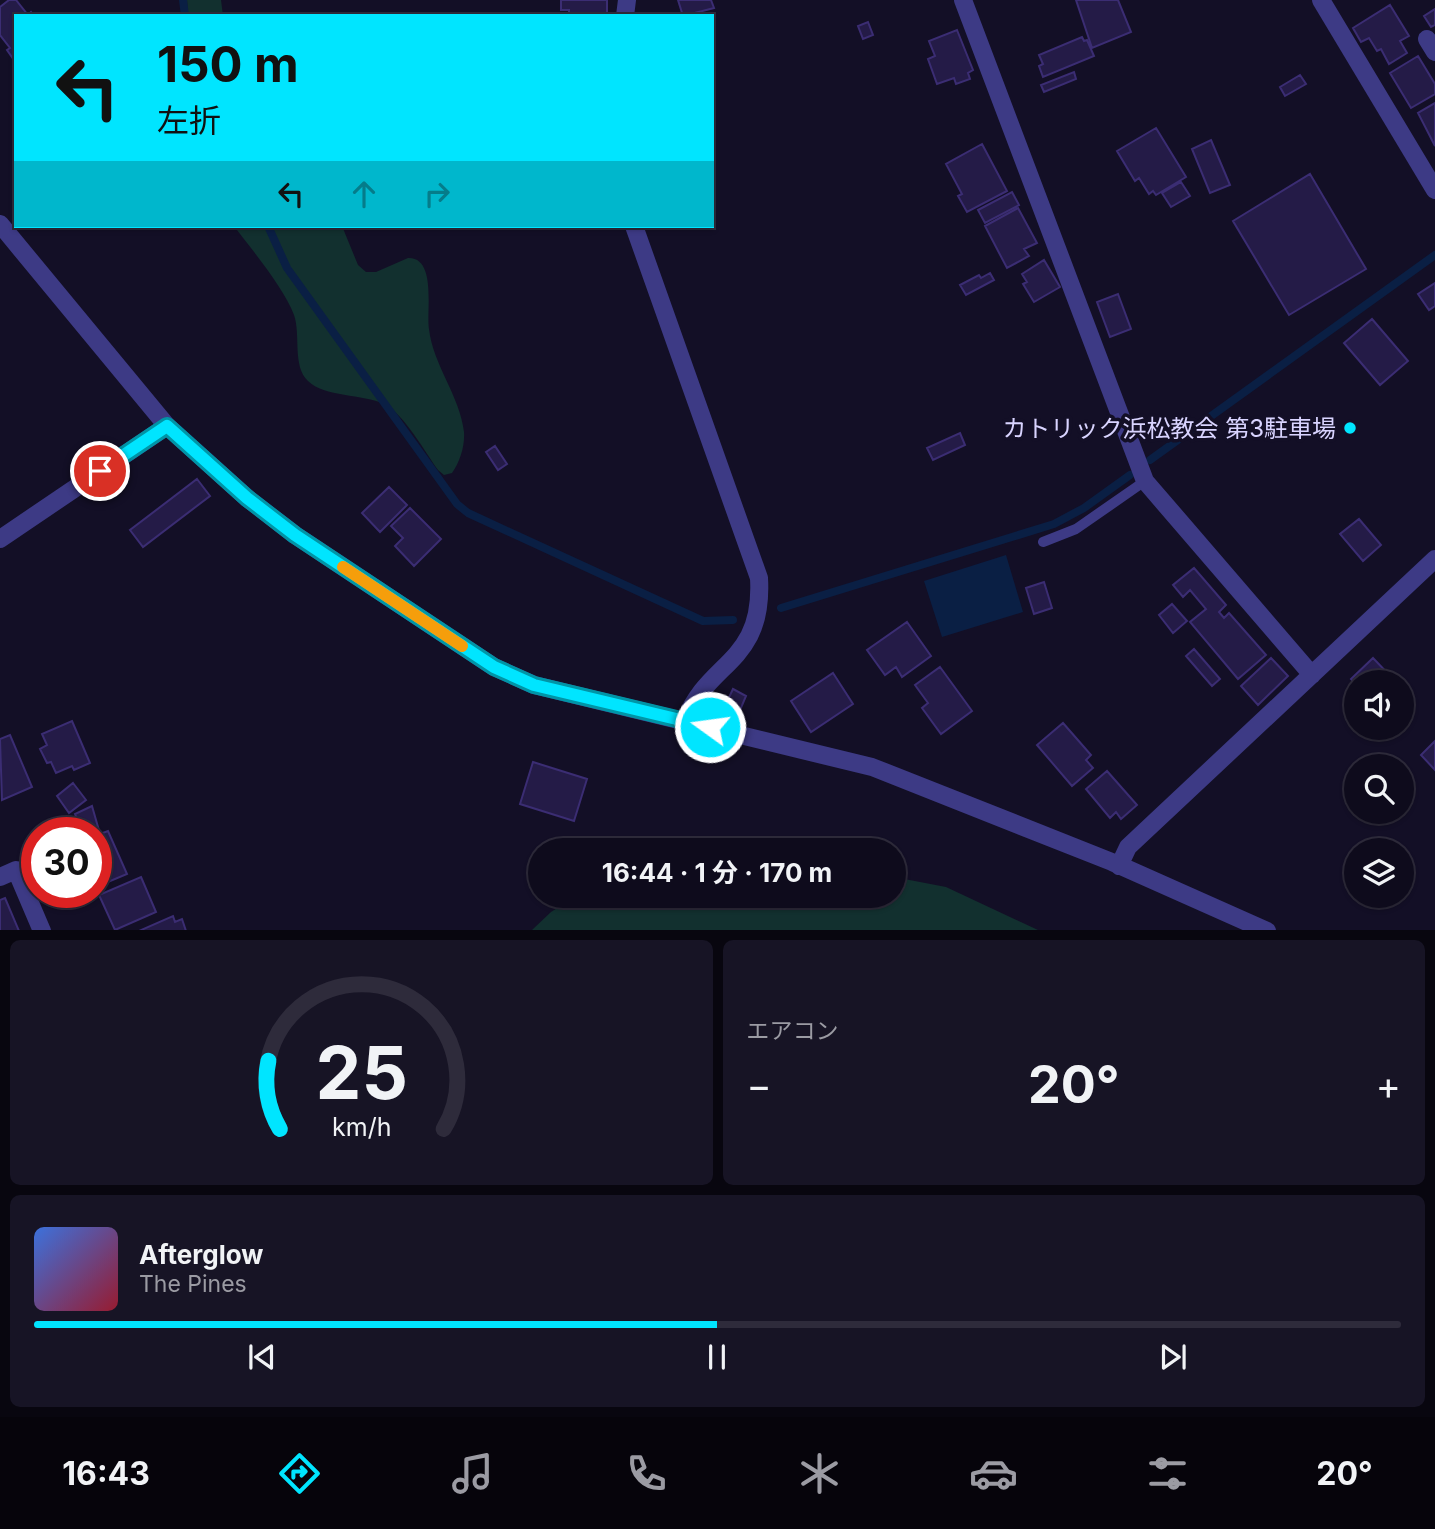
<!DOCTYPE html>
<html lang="ja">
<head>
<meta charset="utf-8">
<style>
	:root { --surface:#0e0b1c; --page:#171425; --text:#f1f3f6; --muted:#9b9ba3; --line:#2e2b3b; --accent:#00e5ff }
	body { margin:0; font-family:Inter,"Noto Sans JP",sans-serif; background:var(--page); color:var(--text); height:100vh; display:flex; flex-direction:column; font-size:26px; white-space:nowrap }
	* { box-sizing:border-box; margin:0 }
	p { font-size:23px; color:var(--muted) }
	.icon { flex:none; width:38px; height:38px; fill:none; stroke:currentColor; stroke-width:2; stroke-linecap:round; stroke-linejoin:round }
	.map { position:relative; height:930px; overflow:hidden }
	.panel { display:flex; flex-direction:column; gap:10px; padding:10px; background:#08060f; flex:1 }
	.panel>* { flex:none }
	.guide { position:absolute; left:14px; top:14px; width:700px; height:214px; border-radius:0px; box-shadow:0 2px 5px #0004,0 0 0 2px var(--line); background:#00e5ff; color:#111; overflow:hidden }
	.tools { position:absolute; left:1344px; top:670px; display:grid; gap:14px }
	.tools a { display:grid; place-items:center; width:70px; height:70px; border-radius:50%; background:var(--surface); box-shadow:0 2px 5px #0004,0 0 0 2px var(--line); font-size:35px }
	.speed { position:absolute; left:21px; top:817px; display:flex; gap:14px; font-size:35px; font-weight:700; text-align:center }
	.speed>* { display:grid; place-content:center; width:91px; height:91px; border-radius:50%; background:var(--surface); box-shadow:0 2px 5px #0004,0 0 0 2px var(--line); line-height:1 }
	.speed .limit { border:10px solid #d22; background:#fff; color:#111 }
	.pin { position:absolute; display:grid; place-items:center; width:60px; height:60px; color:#fff; margin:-30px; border:4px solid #fff; border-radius:50%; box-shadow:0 2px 7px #0007 }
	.me { position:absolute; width:77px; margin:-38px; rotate:284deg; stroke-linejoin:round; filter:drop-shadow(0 0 5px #0008) }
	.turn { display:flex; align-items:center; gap:24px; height:147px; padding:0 28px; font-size:32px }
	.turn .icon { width:91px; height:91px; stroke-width:2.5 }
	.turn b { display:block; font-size:49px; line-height:60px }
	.lanes { display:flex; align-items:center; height:66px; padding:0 28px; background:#0003; justify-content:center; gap:35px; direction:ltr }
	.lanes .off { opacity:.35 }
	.big { font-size:52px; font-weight:700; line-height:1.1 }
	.panel .card { flex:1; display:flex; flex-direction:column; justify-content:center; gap:10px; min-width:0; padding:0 24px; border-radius:10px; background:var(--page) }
	.panel .dial { align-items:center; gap:0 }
	.dial svg { height:182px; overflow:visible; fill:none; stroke:var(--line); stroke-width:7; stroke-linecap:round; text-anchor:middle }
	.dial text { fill:var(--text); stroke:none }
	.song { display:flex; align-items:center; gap:21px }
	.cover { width:84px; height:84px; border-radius:10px; background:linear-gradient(135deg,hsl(220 70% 55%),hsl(350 70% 35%)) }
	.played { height:7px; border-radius:4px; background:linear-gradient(90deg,var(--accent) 50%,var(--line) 50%) }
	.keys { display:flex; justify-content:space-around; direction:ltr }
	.heat { display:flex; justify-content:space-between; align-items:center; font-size:38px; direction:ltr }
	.panel .tiles { flex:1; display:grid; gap:10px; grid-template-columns:1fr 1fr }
	.card:last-child { grid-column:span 2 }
	.trip { position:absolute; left:528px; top:838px; width:378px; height:70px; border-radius:35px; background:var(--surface); box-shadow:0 2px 5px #0004,0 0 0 2px var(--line); font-weight:700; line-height:70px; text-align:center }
	.dock { display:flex; height:112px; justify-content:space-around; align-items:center; background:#06040b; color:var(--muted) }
	.dock .icon { width:49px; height:49px }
	.dock .current { color:var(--accent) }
	.dock b { font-size:32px; color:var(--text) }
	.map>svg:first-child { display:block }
	.green { fill:#12302f }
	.water { fill:#0a1f44 }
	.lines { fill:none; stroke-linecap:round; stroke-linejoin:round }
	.stream { stroke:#0a1f44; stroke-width:8 }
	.building { fill:#241b47; stroke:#3b2d73; stroke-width:2 }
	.lane { stroke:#3d3a85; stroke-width:10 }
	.street { stroke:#3d3a85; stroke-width:18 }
	.route-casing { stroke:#0095a6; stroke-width:18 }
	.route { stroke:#00e5ff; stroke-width:12 }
	.slow { stroke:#f59e0b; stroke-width:12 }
	.poi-dot { fill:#00e5ff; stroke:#130f26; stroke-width:2.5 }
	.labels { text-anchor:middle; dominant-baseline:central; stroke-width:7; stroke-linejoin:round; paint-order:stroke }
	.poi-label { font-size:24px; fill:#d9d4ff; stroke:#130f26; text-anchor:end }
</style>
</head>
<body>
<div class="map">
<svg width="1435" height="931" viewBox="0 0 1435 931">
	<rect width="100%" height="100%" fill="#130f26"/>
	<path class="green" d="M187 0H221L223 16H188Z
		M234 226H342L358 265 366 272H376L408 258C437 257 426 312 429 329 433 365 460 396 464 432 465 446 460 462 452 473L444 475 438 470C425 452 404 414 384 404 363 394 324 397 308 381 292 366 301 335 294 315 284 288 252 250 234 226Z
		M773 843 800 850H665L689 846Z
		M894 877 946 887 1038 930H532L551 912 576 896H894Z"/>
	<path class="water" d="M1006 555 1023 612 942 637 924 581Z"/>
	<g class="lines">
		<path class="stream" d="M183 0 185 16
			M268 226 287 268 457 504 468 513 703 621 733 620
			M1150 460 1435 255
			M781 608 1054 524 1084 508 1130 475"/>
	</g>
	<path class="building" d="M9 0H16L28 15 31 12 34 16H16V63L7 50 10 48 0 35V7Z
		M561 0H607V16H569V10H561Z
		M678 0H711L714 8 683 16Z
		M1076 0H1118L1131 32 1092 48Z
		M1390 5 1409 36 1400 41 1407 53 1389 64 1381 49 1377 51 1369 38 1361 42 1353 28Z
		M1435 9V25L1431 27 1424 16Z
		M868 22 873 35 863 39 858 26Z
		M957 30 973 70 968 73 970 79 956 84 954 78 937 84 928 59 935 56 929 41Z
		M1082 37 1084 41 1087 40 1094 56 1043 77 1039 66 1043 64 1039 55Z
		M1418 56 1435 84V94L1411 108 1390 73Z
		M1074 72 1076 79 1044 92 1041 85Z
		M1300 75 1306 84 1285 96 1280 87Z
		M1435 103V146L1418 113Z
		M1156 128 1186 177 1156 195 1153 191 1149 194 1139 178 1135 181 1117 151Z
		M1211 140 1230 185 1210 193 1192 149Z
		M982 144 1007 191 967 212 958 196 962 194 946 164Z
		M1310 174 1366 269 1289 315 1233 221Z
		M1181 182 1190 196 1171 207 1162 193Z
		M1012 192 1019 205 985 223 978 210Z
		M1018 208 1037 243 1024 249 1029 256 1007 268 985 226Z
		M1044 260 1060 287 1034 302 1023 284 1027 282 1022 274Z
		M990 273 994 280 966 295 960 285 979 275 981 278Z
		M1435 283V306L1429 310 1418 294Z
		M1118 294 1131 329 1110 337 1097 302Z
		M1372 319 1408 361 1380 385 1344 343Z
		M960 433 965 445 933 460 927 448Z
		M495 446 507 464 498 470 486 452Z
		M197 479 210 496 143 547 130 530Z
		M389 487 407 505 380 532 362 513Z
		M410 508 441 539 414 566 395 546 403 538 391 526Z
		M1359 519 1381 545 1363 561 1340 534Z
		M1194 568 1226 605 1219 612 1224 618 1229 613 1266 655 1238 679 1190 622 1206 609 1190 590 1183 597 1173 585Z
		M1044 582 1052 608 1034 614 1026 588Z
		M1172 604 1187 621 1173 633 1159 615Z
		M907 622 931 656 902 677 896 667 885 675 867 650Z
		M1194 649 1220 679 1212 686 1186 656Z
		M1271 658 1288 676 1258 705 1241 686Z
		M1373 658 1396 682 1356 684 1351 679Z
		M940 667 972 711 941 734 922 708 928 703 915 685Z
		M833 673 853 704 811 732 791 701Z
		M733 689 746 696 738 715 724 708Z
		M72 721 90 763 74 770 72 766 56 773 51 762 47 763 40 749 47 745 42 734Z
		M1063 723 1091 755 1086 760 1093 768 1072 786 1037 745Z
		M10 735 32 787 2 800 0 739Z
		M1435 741V770L1421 755Z
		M533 762 587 779 574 821 520 804Z
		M1107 771 1137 805 1121 819 1116 812 1110 818 1086 789Z
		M73 783 86 800 69 813 57 796Z
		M92 806 100 834 108 831 127 874 96 887V833H73L71 830 80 827 75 814Z
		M141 877 156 912 115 930 99 895Z
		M5 898 19 931H0V900Z
		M173 916 175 922 182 919 186 931H139Z"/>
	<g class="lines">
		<path class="lane" d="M1043 542 1076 529 1145 481"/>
		<path class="street" d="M963 0 1145 481 1312 675
			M1321 0 1435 190
			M625 16 627 0
			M1427 39 1435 52
			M0 224 167 426 247 498 295 535 494 667 534 685 872 767 1112 862 1267 931
			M634 226 759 578C764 664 708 660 685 721
			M0 539 167 426
			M1119 866 1128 847 1435 559
			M0 877 16 870 42 931"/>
	</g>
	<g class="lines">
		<g class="route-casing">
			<path id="route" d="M100 471 167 426 247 498 295 535 494 667 534 685 710 727"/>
		</g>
		<use href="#route" class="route"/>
		<path class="slow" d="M343 567 462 646"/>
	</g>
	<circle class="poi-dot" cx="1350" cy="428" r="7"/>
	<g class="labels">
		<g class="poi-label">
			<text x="1336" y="428">カトリック浜松教会 第3駐車場</text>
		</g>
	</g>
</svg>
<div class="tools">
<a><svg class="icon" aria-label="sound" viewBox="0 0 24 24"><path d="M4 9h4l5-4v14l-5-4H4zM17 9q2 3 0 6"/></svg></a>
<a><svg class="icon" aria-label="search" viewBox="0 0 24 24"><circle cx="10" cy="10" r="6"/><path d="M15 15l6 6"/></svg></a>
<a><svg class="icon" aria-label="layers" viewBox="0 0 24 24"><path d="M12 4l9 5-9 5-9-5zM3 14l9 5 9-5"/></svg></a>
</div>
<div class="speed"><div class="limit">30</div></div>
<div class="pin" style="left:100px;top:471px;background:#d93025"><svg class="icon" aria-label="arrive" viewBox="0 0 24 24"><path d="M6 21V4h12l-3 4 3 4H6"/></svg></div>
<svg class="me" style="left:710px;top:727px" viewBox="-20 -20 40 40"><circle r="17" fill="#00e5ff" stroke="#fff" stroke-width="3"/><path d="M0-11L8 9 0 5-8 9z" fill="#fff"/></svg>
<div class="trip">16:44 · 1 分 · 170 m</div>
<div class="guide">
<div class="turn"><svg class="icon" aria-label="left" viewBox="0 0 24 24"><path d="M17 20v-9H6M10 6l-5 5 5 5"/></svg><div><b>150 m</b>左折</div></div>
<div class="lanes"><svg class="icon" aria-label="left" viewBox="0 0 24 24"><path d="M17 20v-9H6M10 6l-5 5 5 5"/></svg><svg class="icon off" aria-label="ahead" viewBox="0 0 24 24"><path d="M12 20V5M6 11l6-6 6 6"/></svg><svg class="icon off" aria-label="right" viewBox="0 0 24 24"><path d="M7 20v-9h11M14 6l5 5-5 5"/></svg></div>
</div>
</div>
<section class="panel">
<div class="tiles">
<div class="card dial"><svg viewBox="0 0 100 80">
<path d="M14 69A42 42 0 1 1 86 69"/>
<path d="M14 69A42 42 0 0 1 9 39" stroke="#00e5ff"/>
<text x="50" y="56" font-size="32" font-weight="700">25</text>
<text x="50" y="72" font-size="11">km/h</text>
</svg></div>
<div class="card"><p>エアコン</p>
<div class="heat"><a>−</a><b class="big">20°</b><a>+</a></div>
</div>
<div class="card">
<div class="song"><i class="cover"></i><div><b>Afterglow</b><p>The Pines</p></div></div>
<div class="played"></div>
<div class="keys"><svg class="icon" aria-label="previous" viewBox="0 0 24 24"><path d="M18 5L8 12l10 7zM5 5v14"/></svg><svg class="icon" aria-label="pause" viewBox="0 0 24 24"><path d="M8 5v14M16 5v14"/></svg><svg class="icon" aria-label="next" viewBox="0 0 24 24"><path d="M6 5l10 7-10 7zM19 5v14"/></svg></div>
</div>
</div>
</section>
<nav class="dock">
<b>16:43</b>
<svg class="icon current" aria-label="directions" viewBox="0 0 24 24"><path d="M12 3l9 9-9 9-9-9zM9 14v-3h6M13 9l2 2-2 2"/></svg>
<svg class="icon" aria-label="music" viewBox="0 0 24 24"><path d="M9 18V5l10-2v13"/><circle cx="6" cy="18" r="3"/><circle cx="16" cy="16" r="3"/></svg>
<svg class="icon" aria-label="phone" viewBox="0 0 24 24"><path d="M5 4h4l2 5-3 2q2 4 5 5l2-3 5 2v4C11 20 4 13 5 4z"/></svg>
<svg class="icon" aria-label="climate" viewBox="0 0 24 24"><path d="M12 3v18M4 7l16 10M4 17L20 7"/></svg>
<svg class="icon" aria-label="car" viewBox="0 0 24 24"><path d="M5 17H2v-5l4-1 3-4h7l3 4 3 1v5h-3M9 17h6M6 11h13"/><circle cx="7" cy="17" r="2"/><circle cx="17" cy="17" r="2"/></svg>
<svg class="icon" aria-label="filters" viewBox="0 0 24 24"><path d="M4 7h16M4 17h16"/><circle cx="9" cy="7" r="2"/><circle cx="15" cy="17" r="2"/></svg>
<b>20°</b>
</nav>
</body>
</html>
